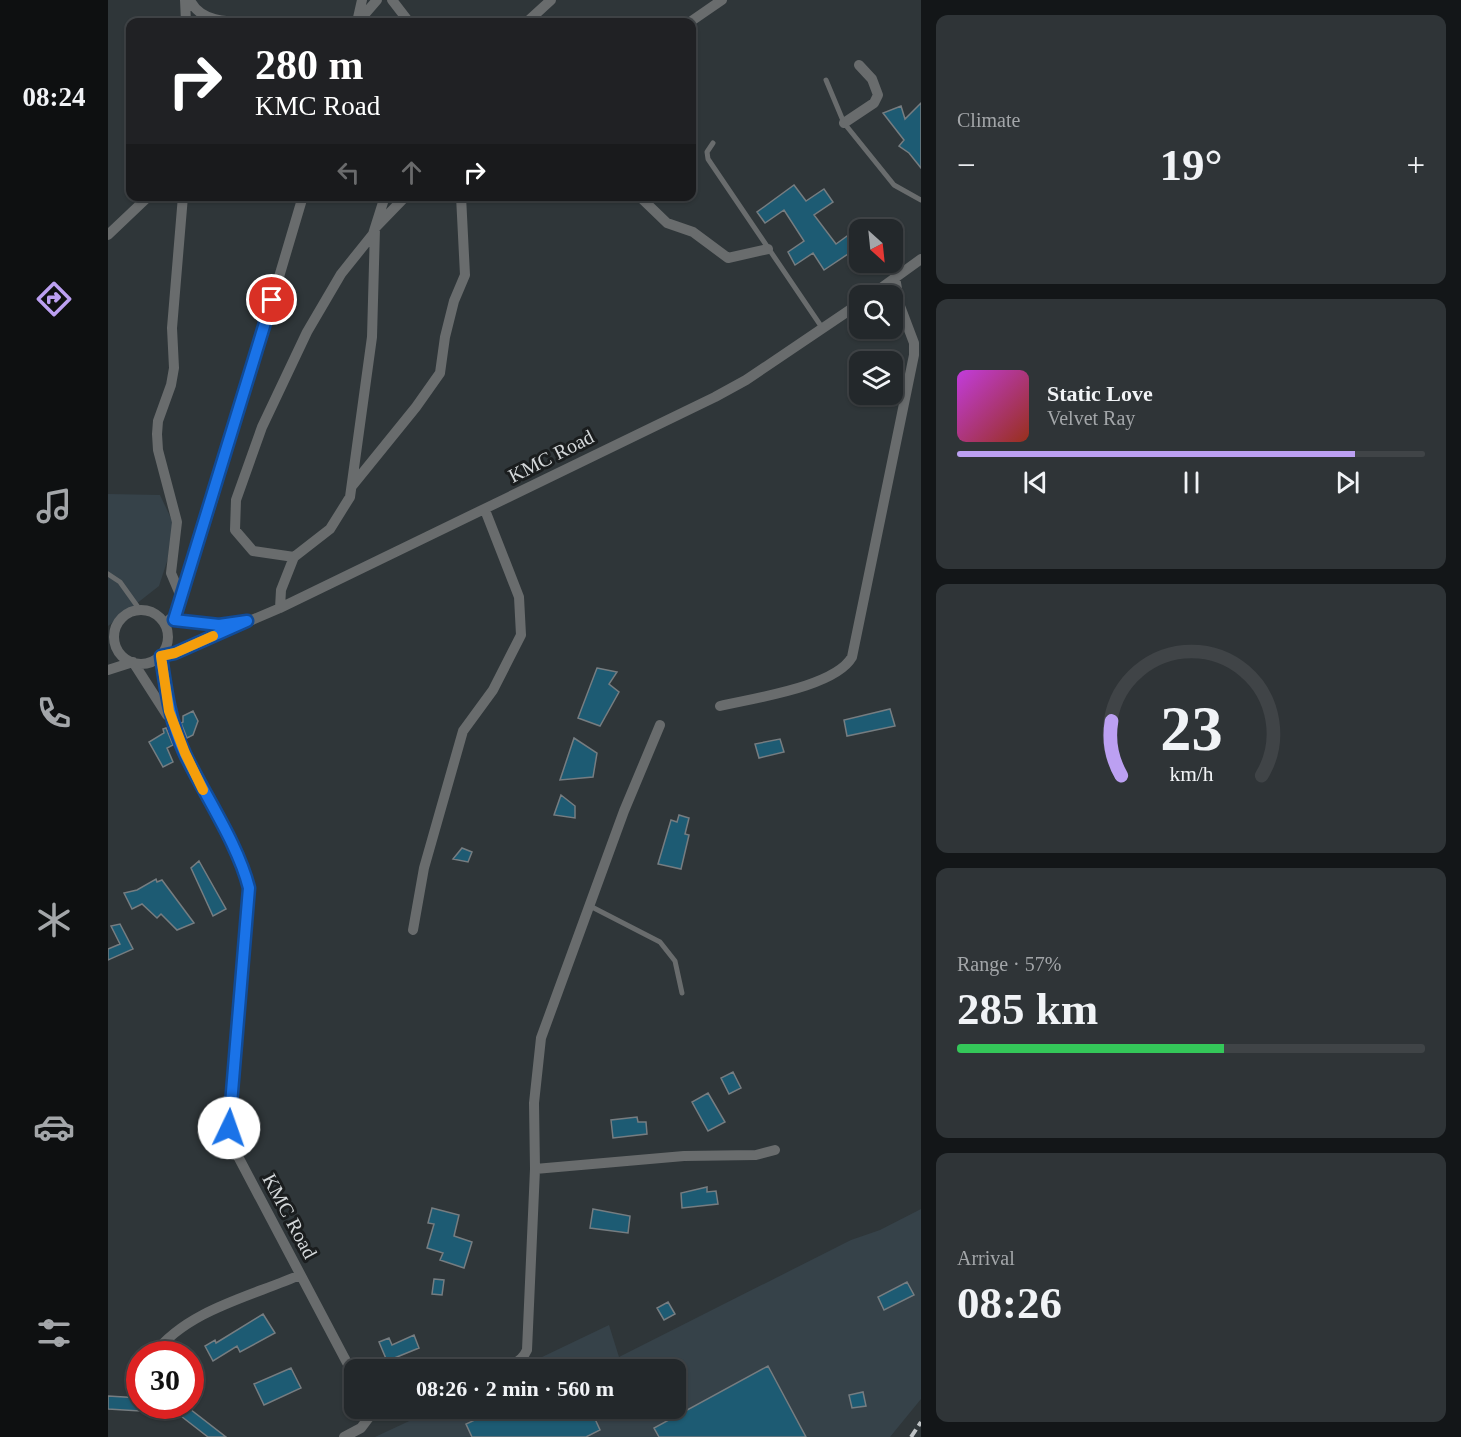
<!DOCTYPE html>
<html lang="en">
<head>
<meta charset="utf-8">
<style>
	:root { --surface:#23282b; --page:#2f3437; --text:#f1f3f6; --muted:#a3a6a9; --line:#404447; --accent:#bca0f2 }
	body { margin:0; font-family:Georgia,serif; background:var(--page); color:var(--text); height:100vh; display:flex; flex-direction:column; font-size:22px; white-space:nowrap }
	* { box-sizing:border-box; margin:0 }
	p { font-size:20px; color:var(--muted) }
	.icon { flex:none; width:33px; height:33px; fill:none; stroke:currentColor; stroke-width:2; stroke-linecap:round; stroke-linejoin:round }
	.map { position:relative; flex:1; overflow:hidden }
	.panel { display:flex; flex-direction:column; gap:15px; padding:15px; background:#131618; width:540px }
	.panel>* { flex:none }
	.top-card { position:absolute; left:18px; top:18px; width:570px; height:183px; border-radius:12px; box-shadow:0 2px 4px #0004,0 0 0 2px var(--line); background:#202124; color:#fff; overflow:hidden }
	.needle { width:39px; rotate:153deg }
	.tools { position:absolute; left:741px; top:219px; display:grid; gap:12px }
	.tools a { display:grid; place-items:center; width:54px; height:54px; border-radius:12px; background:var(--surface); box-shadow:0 2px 4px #0004,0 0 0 2px var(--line); font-size:30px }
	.speed { position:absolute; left:18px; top:1341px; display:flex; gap:12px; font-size:30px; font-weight:700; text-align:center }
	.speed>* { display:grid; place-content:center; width:78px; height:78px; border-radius:50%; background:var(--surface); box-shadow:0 2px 4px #0004,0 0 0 2px var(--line); line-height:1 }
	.speed .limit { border:9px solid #d22; background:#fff; color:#111 }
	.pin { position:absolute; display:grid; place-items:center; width:51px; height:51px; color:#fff; margin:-26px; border:3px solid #fff; border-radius:50%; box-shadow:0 2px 6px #0007 }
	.me { position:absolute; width:66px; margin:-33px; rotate:3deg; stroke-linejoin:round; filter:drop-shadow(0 0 4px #0008) }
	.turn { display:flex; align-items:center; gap:21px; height:126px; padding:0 30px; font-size:27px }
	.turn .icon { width:78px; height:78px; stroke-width:2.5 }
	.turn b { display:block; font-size:42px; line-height:51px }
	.lanes { display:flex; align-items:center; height:57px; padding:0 30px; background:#0003; justify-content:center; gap:30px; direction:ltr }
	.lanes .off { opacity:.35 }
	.big { font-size:45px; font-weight:600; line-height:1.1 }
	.panel .widget { flex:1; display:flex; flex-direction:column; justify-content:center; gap:9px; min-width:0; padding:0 21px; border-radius:12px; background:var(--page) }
	.panel .dial { align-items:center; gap:0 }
	.dial svg { height:156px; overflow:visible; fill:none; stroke:var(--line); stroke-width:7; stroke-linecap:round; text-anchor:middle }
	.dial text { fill:var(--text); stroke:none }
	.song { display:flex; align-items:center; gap:18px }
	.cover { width:72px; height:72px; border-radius:9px; background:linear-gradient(135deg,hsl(290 70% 55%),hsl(10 70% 35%)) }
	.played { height:6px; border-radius:3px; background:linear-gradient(90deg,var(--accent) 85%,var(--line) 85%) }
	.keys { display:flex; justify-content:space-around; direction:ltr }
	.heat { display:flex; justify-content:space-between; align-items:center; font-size:33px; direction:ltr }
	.charge { height:9px; border-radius:4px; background:linear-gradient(90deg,#34c759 57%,var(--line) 0) }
	.trip { position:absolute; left:236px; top:1359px; width:342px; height:60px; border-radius:12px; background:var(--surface); box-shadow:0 2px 4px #0004,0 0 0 2px var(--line); font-weight:600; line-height:60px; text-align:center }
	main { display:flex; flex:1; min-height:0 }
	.menu { display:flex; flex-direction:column; width:108px; justify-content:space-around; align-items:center; background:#0e1011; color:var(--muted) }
	.menu .icon { width:42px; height:42px }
	.menu .current { color:var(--accent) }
	.menu b { font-size:27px; color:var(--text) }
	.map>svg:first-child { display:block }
	.built { fill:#364249 }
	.building { fill:#1d5b73; stroke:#767d81; stroke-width:1.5 }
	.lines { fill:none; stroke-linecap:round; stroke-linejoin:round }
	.lane { stroke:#696c6d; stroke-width:5 }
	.street { stroke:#696c6d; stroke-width:10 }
	.rail { stroke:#bfc3c5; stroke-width:4; stroke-dasharray:9 4.5; stroke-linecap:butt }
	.route-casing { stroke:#114b97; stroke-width:15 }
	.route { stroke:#1a73e8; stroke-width:10 }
	.slow { stroke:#f59e0b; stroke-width:10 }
	.labels { text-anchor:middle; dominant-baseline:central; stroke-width:6; stroke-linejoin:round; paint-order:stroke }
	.street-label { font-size:20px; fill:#d3d7d9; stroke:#1a1d1e }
</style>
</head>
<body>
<main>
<nav class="menu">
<b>08:24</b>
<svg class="icon current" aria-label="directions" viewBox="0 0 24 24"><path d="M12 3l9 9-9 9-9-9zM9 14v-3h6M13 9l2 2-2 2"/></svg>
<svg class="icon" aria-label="music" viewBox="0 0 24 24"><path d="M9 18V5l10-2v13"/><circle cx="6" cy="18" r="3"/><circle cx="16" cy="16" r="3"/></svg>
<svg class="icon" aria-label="phone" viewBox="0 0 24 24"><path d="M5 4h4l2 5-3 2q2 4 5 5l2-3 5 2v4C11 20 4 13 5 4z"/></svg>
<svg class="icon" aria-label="climate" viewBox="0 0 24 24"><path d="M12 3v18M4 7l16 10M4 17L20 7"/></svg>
<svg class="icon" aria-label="car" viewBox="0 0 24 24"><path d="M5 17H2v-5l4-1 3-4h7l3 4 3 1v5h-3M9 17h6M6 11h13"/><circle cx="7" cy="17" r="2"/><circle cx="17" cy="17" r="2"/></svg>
<svg class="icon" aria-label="filters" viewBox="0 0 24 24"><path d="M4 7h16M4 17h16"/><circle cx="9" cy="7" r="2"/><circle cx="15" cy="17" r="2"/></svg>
</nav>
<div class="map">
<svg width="813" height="1437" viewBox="0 0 813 1437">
	<rect width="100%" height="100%" fill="#2f3639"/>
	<path class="built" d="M0 494 52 495 69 531 51 586 0 626Z
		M813 1209V1399L782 1437H267L327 1409 567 1408V1370L409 1369 501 1325 511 1357 743 1240 772 1230Z"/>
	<path class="building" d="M813 103V168L801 153 791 146 796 140 775 113 793 106 797 119Z
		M686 185 698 201 716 189 725 202 706 215 728 244 746 231 752 240V246L716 270 705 253 687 265 680 252 696 241 676 210 657 223 649 212Z
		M489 668 509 672 501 684 511 692 492 726 470 718Z
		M782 709 787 726 739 736 736 720Z
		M85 711 90 721 85 735 79 738 73 723 75 722V716Z
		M58 728 65 745 59 748 65 762 55 767 41 742 56 733 55 729Z
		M466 738 489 753 485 777 452 780Z
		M672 739 676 752 651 758 647 744Z
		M453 795 467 806V818L446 815Z
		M571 815 581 818 577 834 581 835 573 869 550 864 563 820 569 822Z
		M354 848 364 852 360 862 345 859Z
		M91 861 118 909 105 916 83 868Z
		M48 879 49 882 54 880 86 923 69 930 53 914 49 918 34 904 24 909 16 893 29 890Z
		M12 924 25 949 0 960V949L12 944 3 926Z
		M625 1072 633 1088 621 1094 613 1078Z
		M600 1093 617 1122 600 1131 584 1102Z
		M529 1117 530 1122H538L539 1134 505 1138 503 1120Z
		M599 1187V1192L608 1191 610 1204 574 1208 573 1193Z
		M324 1208 351 1215 346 1236 364 1242 356 1268 332 1260 335 1253 319 1248 326 1224 320 1223Z
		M485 1209 522 1216 520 1233 482 1228Z
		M326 1279 336 1280 334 1295 324 1294Z
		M799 1282 806 1295 776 1310 770 1297Z
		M560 1302 567 1314 556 1320 549 1308Z
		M155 1314 167 1333 132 1352 129 1346 105 1361 97 1346 107 1340 108 1343Z
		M306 1335 311 1348 279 1361 271 1342 281 1338 284 1345Z
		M660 1366 698 1437H551L546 1428Z
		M183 1368 193 1388 156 1405 146 1384Z
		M755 1392 758 1406 744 1408 741 1395Z
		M0 1396 32 1398V1411L0 1409Z
		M75 1406H78L118 1437H100L69 1413Z
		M377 1408H402L405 1415 417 1408H482L492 1430 478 1437H364L358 1424 380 1414Z"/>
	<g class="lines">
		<path class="lane" d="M718 80 736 123 786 185 813 200
			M605 143 599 152 600 159 715 329
			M0 574 12 582 32 610
			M482 906 552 942 567 961 574 993"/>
		<path class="street" d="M77 0 78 22
			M82 0C94 26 129 21 153 22
			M284 0 301 22
			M249 22 254 0
			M250 22 269 0
			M419 22 443 0
			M582 22 614 0
			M736 123 766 103 770 95 764 79 751 65
			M531 196 559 223 585 232 620 258 660 249
			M0 235 41 196
			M762 296 813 259
			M244 486 308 407 332 373 337 337 346 301 357 275 353 196
			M186 557 222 529 242 497 264 337 267 228 298 196
			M74 599 63 573 69 522 50 450 49 434 50 421 63 385 66 368 64 328 75 196
			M172 608 173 590 186 557 145 551 127 530 128 500 154 427 199 332 233 274 265 234 277 196
			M6 637a27 27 0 1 1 54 0a27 27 0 1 1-54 0Z
			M62 619 111 625 127 623
			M66 620 103 506 195 196
			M0 670 25 662 59 715
			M612 706C645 698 727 687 744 657L806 355V343L792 306 787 277
			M305 930 316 868 355 731 385 690 413 635 411 597 377 510
			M427 1169 576 1156 648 1155 667 1150
			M46 1354C79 1310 144 1296 192 1275
			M370 1370C389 1366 410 1370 419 1350L427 1169 426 1103 433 1038 516 811 552 725
			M246 1376 124 1145 121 1128 122 1102 141 888 127 852 77 753 64 722 53 656 67 653 172 608 607 397 638 380 752 303
			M236 1437 253 1428 268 1408"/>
		<path class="rail" d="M803 1437 813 1422"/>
	</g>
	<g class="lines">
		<g class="route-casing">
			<path id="route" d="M121 1128 141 888C130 844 97 796 77 754 62 722 58 691 53 656L67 653 139 621 111 625 66 620 164 300"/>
		</g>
		<use href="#route" class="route"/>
		<path class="slow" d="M95 790 77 753 61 711 53 656 67 653 105 636"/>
	</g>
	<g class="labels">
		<g class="street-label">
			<text transform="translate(443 456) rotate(-27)">KMC Road</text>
			<text transform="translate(182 1216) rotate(62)">KMC Road</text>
		</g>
	</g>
</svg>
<div class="tools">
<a><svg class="needle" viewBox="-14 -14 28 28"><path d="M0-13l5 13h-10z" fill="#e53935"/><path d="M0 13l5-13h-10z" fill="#a3a6a9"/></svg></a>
<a><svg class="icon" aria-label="search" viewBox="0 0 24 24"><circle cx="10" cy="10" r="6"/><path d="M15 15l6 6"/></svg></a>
<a><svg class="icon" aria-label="layers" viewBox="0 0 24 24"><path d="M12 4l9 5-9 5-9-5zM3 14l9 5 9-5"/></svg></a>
</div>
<div class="speed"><div class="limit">30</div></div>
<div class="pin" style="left:164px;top:300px;background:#d93025"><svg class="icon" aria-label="arrive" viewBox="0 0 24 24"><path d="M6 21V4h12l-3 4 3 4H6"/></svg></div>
<svg class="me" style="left:121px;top:1128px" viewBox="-20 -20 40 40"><circle r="19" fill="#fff"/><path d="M0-13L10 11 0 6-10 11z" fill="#1a73e8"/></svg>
<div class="trip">08:26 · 2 min · 560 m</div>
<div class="top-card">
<div class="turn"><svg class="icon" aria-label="right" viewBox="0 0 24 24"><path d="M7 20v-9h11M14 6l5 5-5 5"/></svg><div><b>280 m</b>KMC Road</div></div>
<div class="lanes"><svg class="icon off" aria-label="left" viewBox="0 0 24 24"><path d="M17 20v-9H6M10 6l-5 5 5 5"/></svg><svg class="icon off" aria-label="ahead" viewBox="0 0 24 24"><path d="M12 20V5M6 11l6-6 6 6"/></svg><svg class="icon" aria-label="right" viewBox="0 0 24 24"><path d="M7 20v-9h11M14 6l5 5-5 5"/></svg></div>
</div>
</div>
<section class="panel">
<div class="widget"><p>Climate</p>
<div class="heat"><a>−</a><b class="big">19°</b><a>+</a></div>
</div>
<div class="widget">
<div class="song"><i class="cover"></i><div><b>Static Love</b><p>Velvet Ray</p></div></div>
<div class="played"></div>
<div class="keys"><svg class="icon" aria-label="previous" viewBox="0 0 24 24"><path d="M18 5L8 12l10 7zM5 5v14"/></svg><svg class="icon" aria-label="pause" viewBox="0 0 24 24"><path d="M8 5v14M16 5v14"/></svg><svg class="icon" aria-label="next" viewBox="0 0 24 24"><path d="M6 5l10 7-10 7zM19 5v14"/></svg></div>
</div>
<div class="widget dial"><svg viewBox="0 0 100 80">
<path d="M14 69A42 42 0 1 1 86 69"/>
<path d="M14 69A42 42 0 0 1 9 41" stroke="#bca0f2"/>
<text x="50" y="56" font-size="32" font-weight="700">23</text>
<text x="50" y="72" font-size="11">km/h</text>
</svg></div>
<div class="widget"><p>Range · 57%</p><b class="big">285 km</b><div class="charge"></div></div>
<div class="widget"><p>Arrival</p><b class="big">08:26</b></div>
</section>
</main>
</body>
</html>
